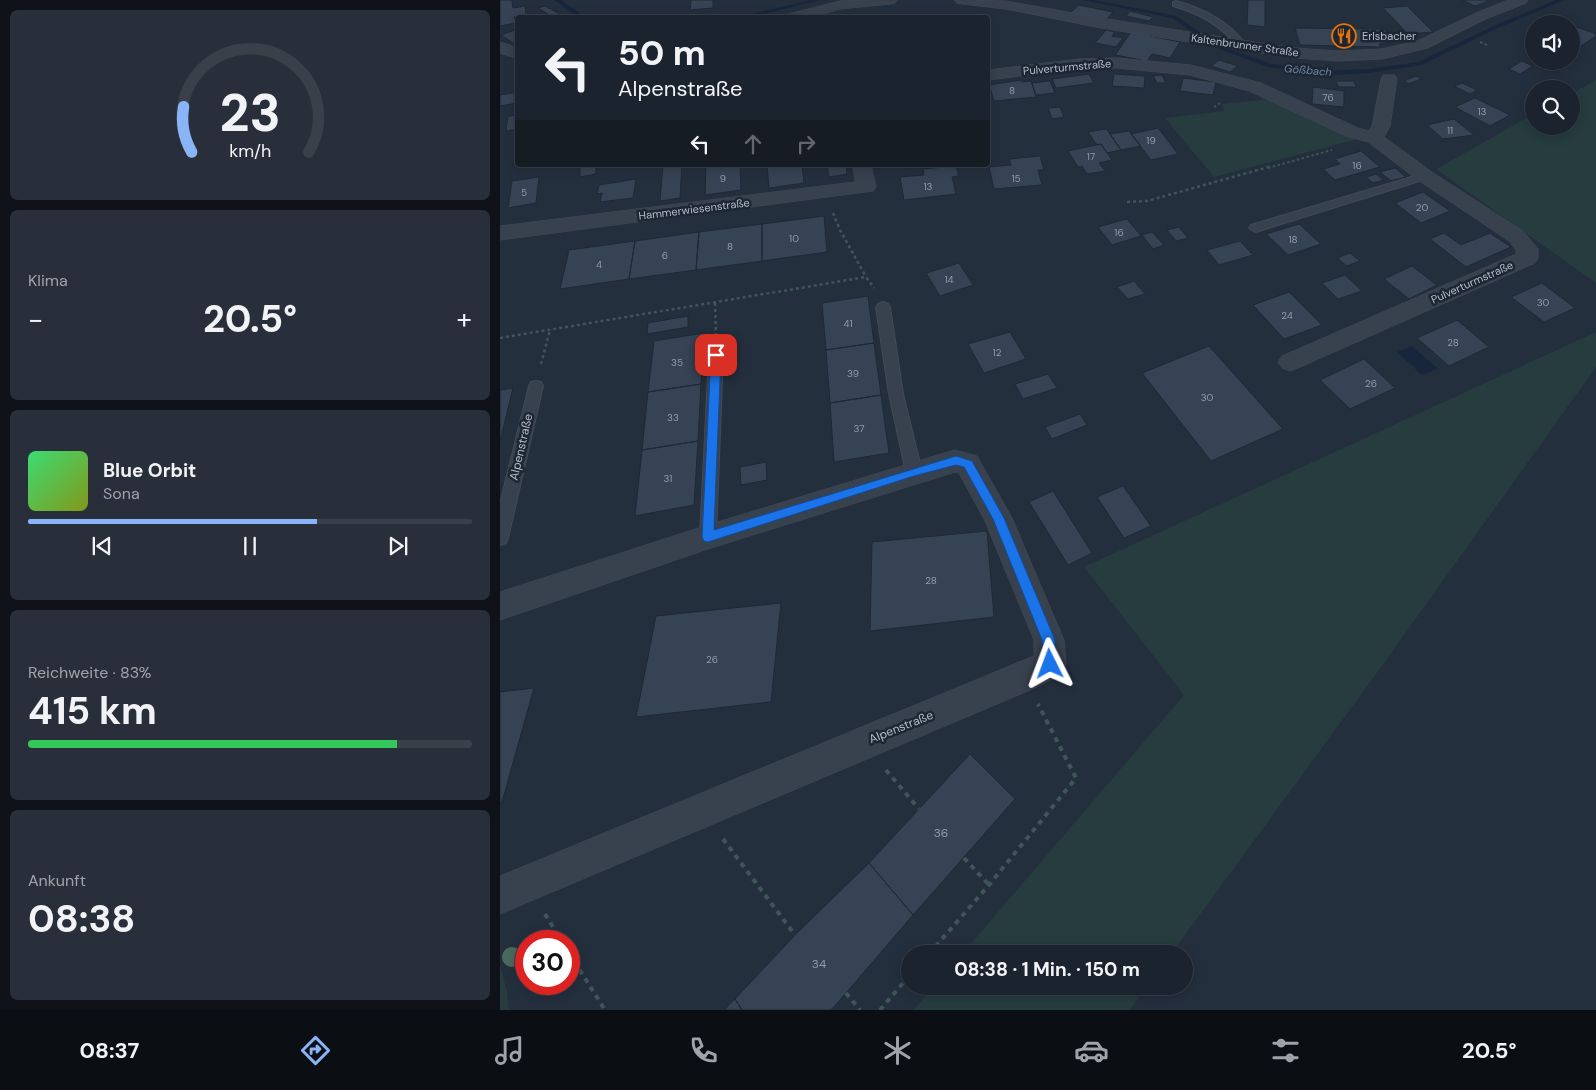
<!DOCTYPE html>
<html lang="de">
<head>
<meta charset="utf-8">
<style>
	:root { --surface:#1b232e; --page:#282f3a; --text:#f1f3f6; --muted:#a0a4aa; --line:#39404a; --accent:#8ab4f8 }
	body { margin:0; font-family:"DM Sans",sans-serif; background:var(--page); color:var(--text); height:100vh; display:flex; flex-direction:column; font-size:19px; white-space:nowrap }
	* { box-sizing:border-box; margin:0 }
	p { font-size:16px; color:var(--muted) }
	.icon { flex:none; width:28px; height:28px; fill:none; stroke:currentColor; stroke-width:2; stroke-linecap:round; stroke-linejoin:round }
	.map { position:relative; flex:1; overflow:hidden }
	.side { display:flex; flex-direction:column; gap:10px; padding:10px; background:#0f1319; width:500px }
	.side>* { flex:none }
	.banner { position:absolute; left:15px; top:15px; width:475px; height:152px; border-radius:5px; box-shadow:0 2px 12px #0003,0 0 0 1px var(--line); background:#1b232e; color:var(--text); overflow:hidden }
	.tools { position:absolute; left:1025px; top:15px; display:grid; gap:10px }
	.tools a { display:grid; place-items:center; width:55px; height:55px; border-radius:50%; background:var(--surface); box-shadow:0 2px 12px #0003,0 0 0 1px var(--line); font-size:25px }
	.speed { position:absolute; left:15px; top:930px; display:flex; gap:10px; font-size:25px; font-weight:700; text-align:center }
	.speed>* { display:grid; place-content:center; width:65px; height:65px; border-radius:50%; background:var(--surface); box-shadow:0 2px 12px #0003,0 0 0 1px var(--line); line-height:1 }
	.speed .limit { border:8px solid #d22; background:#fff; color:#111 }
	.pin { position:absolute; display:grid; place-items:center; width:42px; height:42px; color:#fff; margin:-21px; border-radius:10px; box-shadow:0 2px 8px #0006 }
	.me { position:absolute; width:55px; margin:-28px; rotate:357deg; stroke-linejoin:round; filter:drop-shadow(0 0 4px #0008) }
	.turn { display:flex; align-items:center; gap:18px; height:105px; padding:0 20px; font-size:22px }
	.turn .icon { width:65px; height:65px; stroke-width:2.5 }
	.turn b { display:block; font-size:35px; line-height:42px }
	.lanes { display:flex; align-items:center; height:48px; padding:0 20px; background:#0003; justify-content:center; gap:25px; direction:ltr }
	.lanes .off { opacity:.35 }
	.big { font-size:38px; font-weight:700; line-height:1.1 }
	.side .tile { flex:1; display:flex; flex-direction:column; justify-content:center; gap:8px; min-width:0; padding:0 18px; border-radius:8px; background:var(--page) }
	.side .dial { align-items:center; gap:0 }
	.dial svg { height:130px; overflow:visible; fill:none; stroke:var(--line); stroke-width:7; stroke-linecap:round; text-anchor:middle }
	.dial text { fill:var(--text); stroke:none }
	.song { display:flex; align-items:center; gap:15px }
	.cover { width:60px; height:60px; border-radius:8px; background:linear-gradient(135deg,hsl(140 70% 55%),hsl(70 70% 35%)) }
	.played { height:5px; border-radius:2px; background:linear-gradient(90deg,var(--accent) 65%,var(--line) 65%) }
	.keys { display:flex; justify-content:space-around; direction:ltr }
	.heat { display:flex; justify-content:space-between; align-items:center; font-size:28px; direction:ltr }
	.charge { height:8px; border-radius:4px; background:linear-gradient(90deg,#34c759 83%,var(--line) 0) }
	.trip { position:absolute; left:401px; top:945px; width:292px; height:50px; border-radius:25px; background:var(--surface); box-shadow:0 2px 12px #0003,0 0 0 1px var(--line); font-weight:700; line-height:50px; text-align:center }
	.tabs { display:flex; height:80px; justify-content:space-around; align-items:center; background:#0b0e12; color:var(--muted) }
	.tabs .icon { width:35px; height:35px }
	.tabs .on { color:var(--accent) }
	.tabs b { font-size:22px; color:var(--text) }
	main { display:flex; flex:1; min-height:0 }
	.map>svg:first-child { display:block }
	.green { fill:#263c3f }
	.water { fill:#17263c }
	.lines { fill:none; stroke-linecap:round; stroke-linejoin:round }
	.stream { fill:#17263c; fill-rule:evenodd }
	.building { fill:#364354; stroke:#1f2835 }
	.service-casing { stroke:#414a57; stroke-width:2 }
	.minor-casing { stroke:#414a57; stroke-width:1 }
	.path-far2 { stroke:#3f5557; stroke-width:2; stroke-dasharray:2.5 2.5; stroke-linecap:butt }
	.path-far1 { stroke:#3f5557; stroke-width:2.5; stroke-dasharray:3 3; stroke-linecap:butt }
	.path { stroke:#3f5557; stroke-width:4; stroke-dasharray:5 5; stroke-linecap:butt }
	.service { fill:#38414e; fill-rule:evenodd }
	.minor { fill:#38414e; fill-rule:evenodd }
	.tree { fill:#4b6a5d }
	.route { fill:#1a73e8; stroke:#114b97 }
	.labels { text-anchor:middle; dominant-baseline:central; stroke-width:5; stroke-linejoin:round; paint-order:stroke }
	.number-label { font-size:10px; fill:#929caa }
	.far-poi-label { font-size:11px; fill:#b4bcc9; stroke:#1d2633; text-anchor:start }
	.far-street-label { font-size:11px; fill:#b4bcc9; stroke:#1d2633 }
	.far-water-label { font-size:11px; font-style:italic; fill:#6d86a8; stroke:#1d2633 }
	.street-label { font-size:12px; fill:#b4bcc9; stroke:#1d2633 }
	.near-number-label { font-size:12px; fill:#929caa }
</style>
</head>
<body>
<main>
<section class="side">
<div class="tile dial"><svg viewBox="0 0 100 80">
<path d="M14 69A42 42 0 1 1 86 69"/>
<path d="M14 69A42 42 0 0 1 9 41" stroke="#8ab4f8"/>
<text x="50" y="56" font-size="32" font-weight="700">23</text>
<text x="50" y="72" font-size="11">km/h</text>
</svg></div>
<div class="tile"><p>Klima</p>
<div class="heat"><a>−</a><b class="big">20.5°</b><a>+</a></div>
</div>
<div class="tile">
<div class="song"><i class="cover"></i><div><b>Blue Orbit</b><p>Sona</p></div></div>
<div class="played"></div>
<div class="keys"><svg class="icon" aria-label="previous" viewBox="0 0 24 24"><path d="M18 5L8 12l10 7zM5 5v14"/></svg><svg class="icon" aria-label="pause" viewBox="0 0 24 24"><path d="M8 5v14M16 5v14"/></svg><svg class="icon" aria-label="next" viewBox="0 0 24 24"><path d="M6 5l10 7-10 7zM19 5v14"/></svg></div>
</div>
<div class="tile"><p>Reichweite · 83%</p><b class="big">415 km</b><div class="charge"></div></div>
<div class="tile"><p>Ankunft</p><b class="big">08:38</b></div>
</section>
<div class="map">
<svg width="1096" height="1010" viewBox="0 0 1096 1010">
	<rect width="100%" height="100%" fill="#242f3e"/>
	<path class="green" d="M1096 80V283L936 169 1034 114V126H1071V94Z
		M771 99 858 139 714 177 665 118 724 111 722 104Z
		M1096 332V367L871 681 671 954H462L684 695 584 567Z
		M0 964 7 991 9 1010H0Z
		M434 986H647L630 1010H414Z"/>
	<path class="water" d="M912 346 937 368V369L922 375 897 352Z"/>
	<g class="lines">
		<path class="stream" d="M54 0H61L87 18H80Z
			M311 0H321L247 18H235Z
			M583 0H594L676 16 718 45 771 64 826 71 869 69 918 62 996 25 1056 0H1064L1000 27 921 65 869 73 826 75 768 67 714 47 672 18Z"/>
	</g>
	<path class="building" d="M0 0H12L13 8 25 6 26 15 14 17 15 23 0 26Z
		M191 0H213V8L190 10Z
		M748 0H765V27L747 25Z
		M962 0H992L975 6Z
		M579 5 613 12 605 21 570 13Z
		M45 6 63 16 38 18 48 14 38 8Z
		M907 6 933 32 908 34 883 8Z
		M630 11 653 17 649 21 626 16Z
		M416 15V18H365V17Z
		M1071 25 1096 34V36L1081 46 1071 43Z
		M795 28 884 29 896 41 879 44 881 47 800 45Z
		M18 29V46L1 35Z
		M606 30 615 32 612 36 623 38 616 47 595 43Z
		M631 32 680 42 670 58 652 54 647 61 615 55Z
		M719 60 738 66 730 72 711 66Z
		M1022 61 1033 66 1020 74 1009 69Z
		M589 74 594 83 556 88 552 79Z
		M614 74 645 76 644 88 612 86Z
		M662 75 666 83H657L653 76Z
		M916 76 921 79 909 84 904 81Z
		M683 78 716 82 713 95 680 91Z
		M521 80 522 82 531 81 536 97 494 101 489 85Z
		M550 81 555 93 536 95 532 83Z
		M836 81H854L856 87H838Z
		M962 83 977 90 970 94 954 86Z
		M813 87 844 91V107L812 104Z
		M18 92V103L0 106V95Z
		M975 98 1010 115 990 126 955 107Z
		M560 107 564 117 552 119 548 108Z
		M18 115V129L6 131 8 116Z
		M954 119 974 135 943 139 927 125Z
		M658 128 678 154 651 160 631 134Z
		M606 129 610 134 621 150 607 153 601 144 597 145 588 132Z
		M629 131 641 146 621 150 610 134Z
		M601 144 612 160 599 163 605 171 587 174 582 166 578 167 568 151Z
		M861 151 880 167 835 180 823 169 840 164 835 159Z
		M540 156 544 170H538L542 185 494 189 489 167 511 165 509 159Z
		M80 165H96V174L80 177Z
		M163 165H182L180 198 160 201Z
		M206 165H240L241 190 205 195Z
		M267 165H302L304 183 269 188Z
		M327 165H346L347 174 329 177Z
		M456 166 459 176 452 177 456 194 404 200 400 177 424 175 423 169Z
		M895 168 906 177 891 181 880 172Z
		M876 174 884 180 873 183 866 177Z
		M39 177 36 203 8 208 12 181Z
		M136 179 133 198 100 202 102 193 97 194 99 185Z
		M923 192 950 211 921 223 895 203Z
		M324 216 327 252 262 261V224Z
		M627 219 641 236 612 245 598 227Z
		M262 224V261L196 270 199 232Z
		M799 224 821 244 788 255 766 234Z
		M679 227 688 238 676 241 667 230Z
		M199 232 196 270 129 279 135 241Z
		M652 232 664 245 653 249 642 235Z
		M944 233 961 245 990 233 1011 247 966 267 930 239Z
		M135 241 129 279 60 289 69 250Z
		M740 241 753 255 719 265 707 250Z
		M850 253 860 261 847 266 837 258Z
		M459 263 473 285 440 296 426 273Z
		M912 266 937 285 909 299 884 279Z
		M845 275 862 291 838 299 822 283Z
		M634 281 645 294 628 299 617 287Z
		M1042 283 1075 308 1044 322 1011 297Z
		M789 292 822 325 784 339 753 305Z
		M368 296 374 343 326 350 322 303Z
		M188 316V327L147 334 148 323Z
		M957 320 989 347 949 366 917 338Z
		M510 332 526 359 484 373 468 344Z
		M204 333 201 384 148 392 154 341Z
		M374 343 381 395 330 403 326 350Z
		M709 346 783 429 711 461 642 373Z
		M864 359 895 388 850 409 820 380Z
		M548 374 557 388 523 399 515 384Z
		M201 384 198 441 142 450 148 392Z
		M13 388 0 442V390Z
		M381 395 389 453 334 462 330 403Z
		M580 414 587 425 552 439 545 427Z
		M198 441 194 505 135 516 142 450Z
		M266 462 267 480 241 485 240 467Z
		M623 486 651 526 624 538 597 497Z
		M553 491 592 553 568 565 529 502Z
		M487 531 494 617 370 631 372 542Z
		M281 603 271 702 136 717 156 616Z
		M34 688 2 802H0V692Z
		M470 754 515 799 413 915 369 863Z
		M369 863 413 915 346 993 331 1010H242L235 999 295 935Z
		M235 999 242 1010H224Z"/>
	<g class="lines">
		<g class="service-casing">
			<path id="service" d="M676 1C704 9 729 21 746 45L744 47H738C721 25 699 13 673 6V2Z
				M925 173 931 176 929 178 759 231 755 232 749 228 751 225Z
				M383 302 388 304 390 307 403 394 422 472 420 477 414 478 408 477 406 472 389 394 376 307 378 304Z
				M216 350 221 351 223 355 216 537 214 542 208 544 202 542 200 537 209 355 211 351Z
				M36 381 41 382 43 386 8 538 6 543 0 545V504L29 386 31 382Z"/>
		</g>
		<g class="minor-casing">
			<path id="minor" d="M397 0 395 3 390 4 340 9 310 18H283L285 15 340 1Z
				M455 0 506 1 601 18 727 38 795 48 838 51 882 49 917 41 976 13 1008 0H1028L1026 3 986 19 928 48 882 59 838 61 795 58 727 48 601 28 506 9 462 4 457 3Z
				M0 42 18 48V59L0 53Z
				M617 58 691 65 761 83 858 128 869 131 872 126 881 79 883 75H895L897 79 890 126 884 137 932 172 1023 231 1038 249V258L1035 263 798 368 790 371 782 368 778 362 782 356 1016 254V250L1009 241 918 180 868 142 846 136 749 91 690 75 617 68 579 69 488 80V70L579 59Z
				M353 165H371L376 187 373 191 0 240V226L355 182Z
				M455 450 477 456 512 518 564 640 566 664 561 675 535 688 0 914V876L534 656V640L485 521 459 473 455 472 208 549 0 620V592L208 525Z"/>
		</g>
		<path class="path-far2" d="M980 42 987 45
			M714 107 720 103
			M768 168 832 150"/>
		<path class="path-far1" d="M627 202 647 201 772 166
			M333 213 340 230 366 277
			M215 303 216 334
			M0 338 366 277 374 288
			M41 364 50 330"/>
		<path class="path" d="M386 770 419 809
			M223 839 295 935
			M464 858 489 885
			M45 914 62 941
			M69 953 105 1010
			M429 954 489 885 576 778 538 704
			M346 993 360 1010
			M380 1010 410 975"/>
		<use href="#service" class="service"/>
		<use href="#minor" class="minor"/>
	</g>
	<circle class="tree" cx="12" cy="957" r="10"/>
	<path class="route" d="M216 351 221 355 214 530 456 456 472 461 504 518 555 640 556 664 554 668 550 670 545 668 542 640 493 519 464 467 456 465 414 476 208 542 204 541 202 537 211 355Z"/>
	<defs>
		<g id="restaurant-ring" transform="scale(1.25)"><circle r="9.5" fill="#1d2633" stroke="#e8710a" stroke-width="1.5"/><path d="M-5-6h1v4h1v-4h1v4h1v-4h1v5L-1.5 .5V6h-2V.5L-5-1ZM5-6V6H3V1.5H1.5Q1.5-4 5-6Z" fill="#e8710a"/></g>
	</defs>
	<g fill-rule="evenodd">
		<use href="#restaurant-ring" x="844" y="36"/>
	</g>
	<g class="labels">
		<g class="number-label">
			<text x="512" y="90">8</text>
			<text x="828" y="97">76</text>
			<text x="982" y="111">13</text>
			<text x="950" y="130">11</text>
			<text x="651" y="140">19</text>
			<text x="591" y="156">17</text>
			<text x="857" y="165">16</text>
			<text x="223" y="178">9</text>
			<text x="516" y="178">15</text>
			<text x="428" y="186">13</text>
			<text x="24" y="192">5</text>
			<text x="922" y="207">20</text>
			<text x="619" y="232">16</text>
			<text x="294" y="238">10</text>
			<text x="793" y="239">18</text>
			<text x="230" y="246">8</text>
			<text x="165" y="255">6</text>
			<text x="99" y="264">4</text>
			<text x="449" y="279">14</text>
			<text x="1043" y="302">30</text>
			<text x="787" y="315">24</text>
			<text x="348" y="323">41</text>
			<text x="953" y="342">28</text>
			<text x="497" y="352">12</text>
			<text x="177" y="362">35</text>
			<text x="353" y="373">39</text>
			<text x="871" y="383">26</text>
			<text x="707" y="397">30</text>
			<text x="173" y="417">33</text>
			<text x="359" y="428">37</text>
			<text x="168" y="478">31</text>
			<text x="431" y="580">28</text>
			<text x="212" y="659">26</text>
		</g>
		<g class="far-poi-label">
			<text x="862" y="36">Erlsbacher</text>
		</g>
		<g class="far-street-label">
			<text transform="translate(745 45) rotate(8)">Kaltenbrunner Straße</text>
			<text transform="translate(567 67) rotate(-5)">Pulverturmstraße</text>
			<text transform="translate(194 209) rotate(-7)">Hammerwiesenstraße</text>
			<text transform="translate(972 282) rotate(-24)">Pulverturmstraße</text>
		</g>
		<g class="far-water-label">
			<text transform="translate(808 70) rotate(5)">Gößbach</text>
		</g>
		<g class="street-label">
			<text transform="translate(21 447) rotate(-77)">Alpenstraße</text>
			<text transform="translate(401 727) rotate(-22)">Alpenstraße</text>
		</g>
		<g class="near-number-label">
			<text x="441" y="833">36</text>
			<text x="319" y="964">34</text>
		</g>
	</g>
</svg>
<div class="tools">
<a><svg class="icon" aria-label="sound" viewBox="0 0 24 24"><path d="M4 9h4l5-4v14l-5-4H4zM17 9q2 3 0 6"/></svg></a>
<a><svg class="icon" aria-label="search" viewBox="0 0 24 24"><circle cx="10" cy="10" r="6"/><path d="M15 15l6 6"/></svg></a>
</div>
<div class="speed"><div class="limit">30</div></div>
<div class="pin" style="left:216px;top:355px;background:#d93025"><svg class="icon" aria-label="arrive" viewBox="0 0 24 24"><path d="M6 21V4h12l-3 4 3 4H6"/></svg></div>
<svg class="me" style="left:550px;top:664px" viewBox="-20 -20 40 40"><path d="M0-17L14 15 0 8-14 15z" fill="#1a73e8" stroke="#fff" stroke-width="4"/></svg>
<div class="trip">08:38 · 1 Min. · 150 m</div>
<div class="banner">
<div class="turn"><svg class="icon" aria-label="left" viewBox="0 0 24 24"><path d="M17 20v-9H6M10 6l-5 5 5 5"/></svg><div><b>50 m</b>Alpenstraße</div></div>
<div class="lanes"><svg class="icon" aria-label="left" viewBox="0 0 24 24"><path d="M17 20v-9H6M10 6l-5 5 5 5"/></svg><svg class="icon off" aria-label="ahead" viewBox="0 0 24 24"><path d="M12 20V5M6 11l6-6 6 6"/></svg><svg class="icon off" aria-label="right" viewBox="0 0 24 24"><path d="M7 20v-9h11M14 6l5 5-5 5"/></svg></div>
</div>
</div>
</main>
<nav class="tabs">
<b>08:37</b>
<svg class="icon on" aria-label="directions" viewBox="0 0 24 24"><path d="M12 3l9 9-9 9-9-9zM9 14v-3h6M13 9l2 2-2 2"/></svg>
<svg class="icon" aria-label="music" viewBox="0 0 24 24"><path d="M9 18V5l10-2v13"/><circle cx="6" cy="18" r="3"/><circle cx="16" cy="16" r="3"/></svg>
<svg class="icon" aria-label="phone" viewBox="0 0 24 24"><path d="M5 4h4l2 5-3 2q2 4 5 5l2-3 5 2v4C11 20 4 13 5 4z"/></svg>
<svg class="icon" aria-label="climate" viewBox="0 0 24 24"><path d="M12 3v18M4 7l16 10M4 17L20 7"/></svg>
<svg class="icon" aria-label="car" viewBox="0 0 24 24"><path d="M5 17H2v-5l4-1 3-4h7l3 4 3 1v5h-3M9 17h6M6 11h13"/><circle cx="7" cy="17" r="2"/><circle cx="17" cy="17" r="2"/></svg>
<svg class="icon" aria-label="filters" viewBox="0 0 24 24"><path d="M4 7h16M4 17h16"/><circle cx="9" cy="7" r="2"/><circle cx="15" cy="17" r="2"/></svg>
<b>20.5°</b>
</nav>
</body>
</html>
